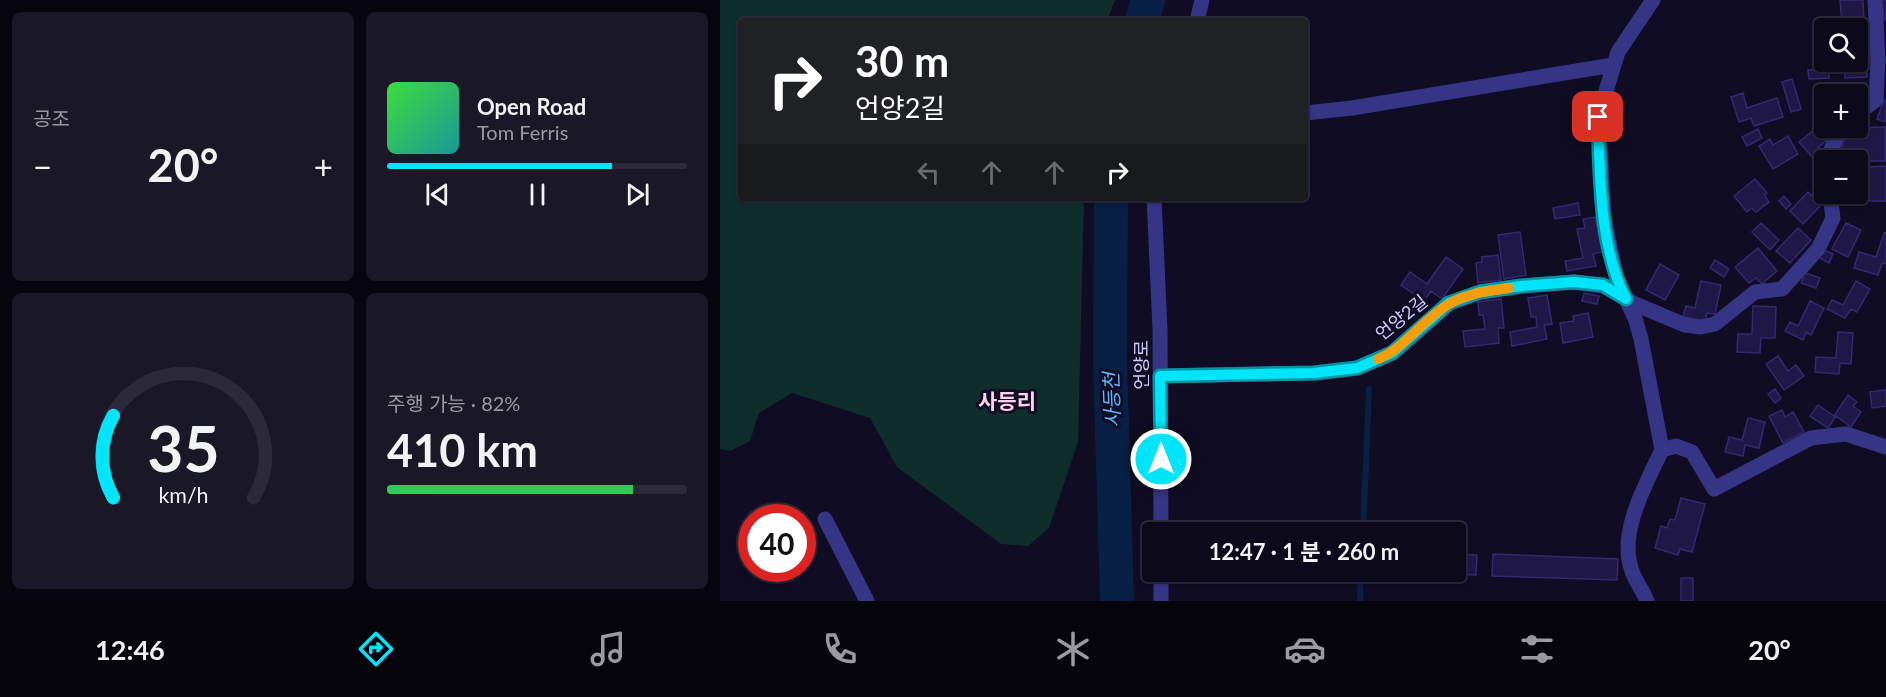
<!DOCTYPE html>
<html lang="ko">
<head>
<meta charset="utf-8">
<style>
	:root { --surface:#0c091a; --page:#1a1727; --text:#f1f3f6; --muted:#9a9aa2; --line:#2c2a39; --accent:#00e5f9 }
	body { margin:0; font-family:Lato,"Noto Sans KR",sans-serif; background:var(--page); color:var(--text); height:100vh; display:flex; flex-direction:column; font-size:22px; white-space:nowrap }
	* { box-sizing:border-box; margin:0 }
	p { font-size:20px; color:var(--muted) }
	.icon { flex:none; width:33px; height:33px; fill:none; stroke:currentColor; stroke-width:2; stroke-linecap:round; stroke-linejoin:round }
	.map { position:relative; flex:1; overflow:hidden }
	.details { display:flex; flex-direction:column; gap:12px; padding:12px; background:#07050e; width:720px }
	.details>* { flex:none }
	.banner { position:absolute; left:18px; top:18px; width:570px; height:183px; border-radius:6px; box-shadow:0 2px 4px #0004,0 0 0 2px var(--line); background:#202124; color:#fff; overflow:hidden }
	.controls { position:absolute; left:1094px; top:18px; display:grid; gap:12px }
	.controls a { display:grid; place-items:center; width:54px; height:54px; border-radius:6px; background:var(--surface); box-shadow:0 2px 4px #0004,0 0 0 2px var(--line); font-size:30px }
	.speed { position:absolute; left:18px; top:504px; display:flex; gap:12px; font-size:30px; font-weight:700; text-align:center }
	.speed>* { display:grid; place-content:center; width:78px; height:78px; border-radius:50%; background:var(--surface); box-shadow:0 2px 4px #0004,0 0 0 2px var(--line); line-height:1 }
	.speed .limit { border:9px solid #d22; background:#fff; color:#111 }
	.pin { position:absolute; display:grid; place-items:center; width:51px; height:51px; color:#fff; margin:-26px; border-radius:12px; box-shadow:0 3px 9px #0006 }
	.me { position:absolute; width:66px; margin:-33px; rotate:0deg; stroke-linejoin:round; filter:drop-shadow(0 0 4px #0008) }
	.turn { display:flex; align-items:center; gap:21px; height:126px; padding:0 18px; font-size:27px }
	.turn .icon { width:78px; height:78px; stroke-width:2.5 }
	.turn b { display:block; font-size:42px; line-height:51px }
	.lanes { display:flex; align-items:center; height:57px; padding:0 18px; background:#0003; justify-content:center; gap:30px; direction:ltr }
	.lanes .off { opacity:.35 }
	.big { font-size:45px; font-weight:700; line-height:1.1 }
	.details .tile { flex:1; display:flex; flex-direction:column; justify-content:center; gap:9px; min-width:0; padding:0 21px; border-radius:9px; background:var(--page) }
	.details .dial { align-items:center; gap:0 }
	.dial svg { height:156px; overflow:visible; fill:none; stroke:var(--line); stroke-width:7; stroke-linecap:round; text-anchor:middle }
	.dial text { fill:var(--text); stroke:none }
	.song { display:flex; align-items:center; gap:18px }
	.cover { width:72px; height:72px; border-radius:9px; background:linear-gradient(135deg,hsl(120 70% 55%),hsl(180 70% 35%)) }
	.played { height:6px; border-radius:3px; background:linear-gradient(90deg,var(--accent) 75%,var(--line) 75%) }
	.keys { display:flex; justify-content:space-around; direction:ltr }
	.heat { display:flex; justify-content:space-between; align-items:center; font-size:33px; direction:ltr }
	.charge { height:9px; border-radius:4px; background:linear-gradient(90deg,#34c759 82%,var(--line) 0) }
	.details .tiles { flex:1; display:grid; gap:12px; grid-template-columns:repeat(2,1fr) }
	.trip { position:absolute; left:422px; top:522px; width:324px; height:60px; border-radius:6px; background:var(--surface); box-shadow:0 2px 4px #0004,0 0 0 2px var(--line); font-weight:700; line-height:60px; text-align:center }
	.tabs { display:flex; height:96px; justify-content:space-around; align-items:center; background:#05040a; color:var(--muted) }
	.tabs .icon { width:42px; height:42px }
	.tabs .on { color:var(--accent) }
	.tabs b { font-size:27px; color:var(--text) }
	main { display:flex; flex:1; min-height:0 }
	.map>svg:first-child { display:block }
	.green { fill:#0f2d2b }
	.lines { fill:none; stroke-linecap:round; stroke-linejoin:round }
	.stream { stroke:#082045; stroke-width:6 }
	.river { stroke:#082045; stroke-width:34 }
	.building { fill:#1f1745; stroke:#352872; stroke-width:1.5 }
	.minor { stroke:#353485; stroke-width:15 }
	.route-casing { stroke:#0095a2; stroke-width:15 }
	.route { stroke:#00e5f9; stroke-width:10 }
	.slow { stroke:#f59e0b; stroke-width:10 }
	.labels { text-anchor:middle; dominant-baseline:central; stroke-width:6; stroke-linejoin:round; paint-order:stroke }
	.street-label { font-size:18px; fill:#d2ceff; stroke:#100c23 }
	.water-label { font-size:20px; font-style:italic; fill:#5cb7ff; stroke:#100c23 }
	.quarter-label { font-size:21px; font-weight:bold; fill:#ffd0ef; stroke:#100c23 }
</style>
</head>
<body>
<main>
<section class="details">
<div class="tiles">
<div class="tile"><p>공조</p>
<div class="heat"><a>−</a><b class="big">20°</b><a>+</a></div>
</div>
<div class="tile">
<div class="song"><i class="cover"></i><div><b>Open Road</b><p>Tom Ferris</p></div></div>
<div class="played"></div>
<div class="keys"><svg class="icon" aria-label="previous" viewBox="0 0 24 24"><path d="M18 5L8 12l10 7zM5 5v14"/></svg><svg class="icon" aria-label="pause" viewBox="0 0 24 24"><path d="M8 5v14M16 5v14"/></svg><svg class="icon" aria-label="next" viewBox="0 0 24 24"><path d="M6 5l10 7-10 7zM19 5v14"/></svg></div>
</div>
<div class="tile dial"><svg viewBox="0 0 100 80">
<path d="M14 69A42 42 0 1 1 86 69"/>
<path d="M14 69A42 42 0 0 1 14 27" stroke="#00e5f9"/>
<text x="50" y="56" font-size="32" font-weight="700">35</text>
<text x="50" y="72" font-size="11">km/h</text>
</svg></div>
<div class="tile"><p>주행 가능 · 82%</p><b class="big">410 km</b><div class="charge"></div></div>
</div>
</section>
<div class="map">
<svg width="1166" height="601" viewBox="0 0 1166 601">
	<rect width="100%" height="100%" fill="#100c23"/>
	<path class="green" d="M0 0H395L387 21H21V198H364L358 442 329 528 308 546 281 544 177 467 150 418 72 393 39 413 30 441 10 451 0 449Z"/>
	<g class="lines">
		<path class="stream" d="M643 532 649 389
			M640 601 641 572"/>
		<path class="river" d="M422 21 428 0
			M391 198 390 360 397 601"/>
	</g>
	<path class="building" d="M1120 0H1143L1144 23 1122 24Z
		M1162 0H1166V19L1164 20Z
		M1149 34 1152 68H1146L1147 77 1125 78 1124 69H1133V62H1137V35Z
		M1109 69V78L1089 79 1088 70Z
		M1072 79 1081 109 1071 112 1062 82Z
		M1146 83 1147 100 1137 101V94H1133V84Z
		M1107 85H1122L1123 94H1107Z
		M1023 93 1027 108 1057 98 1063 117 1034 126 1031 118 1019 122 1011 97Z
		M1164 100 1166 101V122L1157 119Z
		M1104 103V118L1094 119 1093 104Z
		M1100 125 1110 137 1098 148 1101 151 1093 158 1079 142Z
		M1165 127V161H1138L1119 154 1129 128Z
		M1038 129 1042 138 1027 146 1022 137Z
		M1068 136 1078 154 1053 169 1039 146 1050 139 1053 145Z
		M1166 166V201H1138V177H1147V167Z
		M1035 179 1047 193 1044 195 1049 202 1036 212 1032 208 1027 212 1014 196Z
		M1088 192 1101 205 1083 224 1070 211Z
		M1064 196 1071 204 1066 209 1059 201Z
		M858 203 860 215 835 219 833 208Z
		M875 217 882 252 873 254 876 266 847 271 845 261 863 258 857 229 865 228 863 219Z
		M1041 223 1059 240 1050 250 1032 232Z
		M1126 223 1141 230 1128 257 1112 249Z
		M1078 228 1091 240 1070 263 1056 251Z
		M800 232 806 275 784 279 778 235Z
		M1164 233H1166V264L1162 263 1158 275 1134 268 1139 252 1156 257Z
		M1038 248 1057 271 1042 284 1036 278 1029 283 1015 267Z
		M1102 249 1113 254 1109 263 1098 257Z
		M778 255 781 280 758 283 756 263 762 262V257Z
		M726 257 743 269 722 299 711 291 704 301 681 285 690 272 707 284Z
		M995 260 1009 269 1004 277 990 268Z
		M940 264 959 275 945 300 926 290Z
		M1085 273 1100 278 1096 288 1081 283Z
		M981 281 1001 285 995 314 987 313 985 322 963 317 966 306 975 308Z
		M1136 281 1150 289 1137 312 1131 309 1125 318 1107 309 1112 300 1123 305Z
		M864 293 879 296 877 304 862 301Z
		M827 295 832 324 824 325 827 339 792 346 790 332 817 327 816 317H811L808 298Z
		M781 299 784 328H778L779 343 745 347 743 331 765 329 763 315H759L758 302Z
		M1090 301 1104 308 1091 335 1086 332 1083 340 1065 331 1070 322 1078 326Z
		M1033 306 1056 307 1055 338H1041L1040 353 1017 352 1018 334H1032Z
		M868 313 873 337 843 343 840 323 854 321 853 316Z
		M1118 332 1133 333 1131 364 1120 363 1119 374 1095 372 1096 357 1116 358Z
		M1058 356 1068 371 1076 365 1084 376 1064 390 1046 364Z
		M1055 389 1061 398 1055 403 1048 394Z
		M1166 390V406L1152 408 1150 392Z
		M1128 395 1137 402 1133 406 1141 412 1131 427 1116 416 1108 428 1090 416 1098 405 1114 416Z
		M1062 410 1065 417 1073 412 1084 432 1063 443 1049 416Z
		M1028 418 1045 422 1039 448 1025 445 1023 456 1005 452 1009 437 1022 440Z
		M961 498 985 504 972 552 960 549 958 555 935 548 941 526 947 528 950 519 955 520Z
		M735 554 757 555 756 575 705 573 735 572Z
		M773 554 898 559 897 580 772 576Z
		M961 578H973V601H961Z"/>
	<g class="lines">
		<path class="minor" d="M933 0 898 52 878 117 884 218 897 281 915 318 921 339 942 450
			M477 21 482 0
			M585 113 632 108 893 65
			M1137 114 1156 100 1158 60 1155 0
			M1106 160 1121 128
			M1104 166 1101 172 1104 179
			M434 198 440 329 441 532
			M440 376 594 373 637 368 672 353 729 303 760 292 801 286 854 282 883 286 915 304 965 325 981 327 995 324 1035 292 1062 289 1098 249 1113 218 1110 194
			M105 519 147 601
			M441 572V601
			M927 601C923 590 914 580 911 568 899 532 926 483 942 450L956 446 972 452 994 489 1091 438 1126 434 1166 447"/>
	</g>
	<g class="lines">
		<g class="route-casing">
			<path id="route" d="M441 459 440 376 594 373 637 368 672 353 729 303 760 292 801 286 854 282 883 285 906 299C879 247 880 175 878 117"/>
		</g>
		<use href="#route" class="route"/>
		<path class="slow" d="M658 359C686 347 703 319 729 304 747 293 769 291 789 288"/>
	</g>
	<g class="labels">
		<g class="street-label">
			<text transform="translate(681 317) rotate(-39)">언양2길</text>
			<text transform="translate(421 365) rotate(-90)">언양로</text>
		</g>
		<g class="water-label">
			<text transform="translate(391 400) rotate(-92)">사등천</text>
		</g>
		<g class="quarter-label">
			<text x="287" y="400">사등리</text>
		</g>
	</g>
</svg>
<div class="controls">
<a><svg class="icon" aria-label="search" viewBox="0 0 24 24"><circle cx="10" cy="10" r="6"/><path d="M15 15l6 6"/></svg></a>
<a>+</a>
<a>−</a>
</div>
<div class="speed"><div class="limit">40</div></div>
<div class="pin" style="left:878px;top:117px;background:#d93025"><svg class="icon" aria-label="arrive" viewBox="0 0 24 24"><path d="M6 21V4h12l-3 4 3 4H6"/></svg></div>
<svg class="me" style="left:441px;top:459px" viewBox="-20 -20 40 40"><circle r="17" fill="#00e5f9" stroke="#fff" stroke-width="3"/><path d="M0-11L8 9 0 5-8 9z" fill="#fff"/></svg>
<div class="trip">12:47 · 1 분 · 260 m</div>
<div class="banner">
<div class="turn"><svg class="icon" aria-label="right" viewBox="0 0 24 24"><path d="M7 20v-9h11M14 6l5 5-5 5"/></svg><div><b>30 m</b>언양2길</div></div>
<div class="lanes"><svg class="icon off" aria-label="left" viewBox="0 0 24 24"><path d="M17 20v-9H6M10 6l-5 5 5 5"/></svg><svg class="icon off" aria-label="ahead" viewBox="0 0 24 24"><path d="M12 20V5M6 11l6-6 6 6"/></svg><svg class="icon off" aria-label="ahead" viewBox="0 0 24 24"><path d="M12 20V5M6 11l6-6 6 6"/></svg><svg class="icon" aria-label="right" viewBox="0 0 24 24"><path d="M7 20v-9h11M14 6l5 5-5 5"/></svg></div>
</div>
</div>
</main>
<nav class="tabs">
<b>12:46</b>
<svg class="icon on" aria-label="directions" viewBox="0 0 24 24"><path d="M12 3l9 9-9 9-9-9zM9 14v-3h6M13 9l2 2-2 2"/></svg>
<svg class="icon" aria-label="music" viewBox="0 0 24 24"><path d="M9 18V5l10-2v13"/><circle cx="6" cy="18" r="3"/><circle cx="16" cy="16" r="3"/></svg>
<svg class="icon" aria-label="phone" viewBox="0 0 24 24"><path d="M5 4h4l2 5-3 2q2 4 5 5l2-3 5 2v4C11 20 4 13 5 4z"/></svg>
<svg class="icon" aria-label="climate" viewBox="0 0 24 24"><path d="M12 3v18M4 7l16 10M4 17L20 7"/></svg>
<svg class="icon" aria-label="car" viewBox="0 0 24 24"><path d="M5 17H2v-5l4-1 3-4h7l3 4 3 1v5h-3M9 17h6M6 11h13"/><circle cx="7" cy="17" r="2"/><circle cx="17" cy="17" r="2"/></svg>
<svg class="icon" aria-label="filters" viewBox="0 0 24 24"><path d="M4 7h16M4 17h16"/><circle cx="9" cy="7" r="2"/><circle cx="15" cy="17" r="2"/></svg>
<b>20°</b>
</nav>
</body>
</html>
